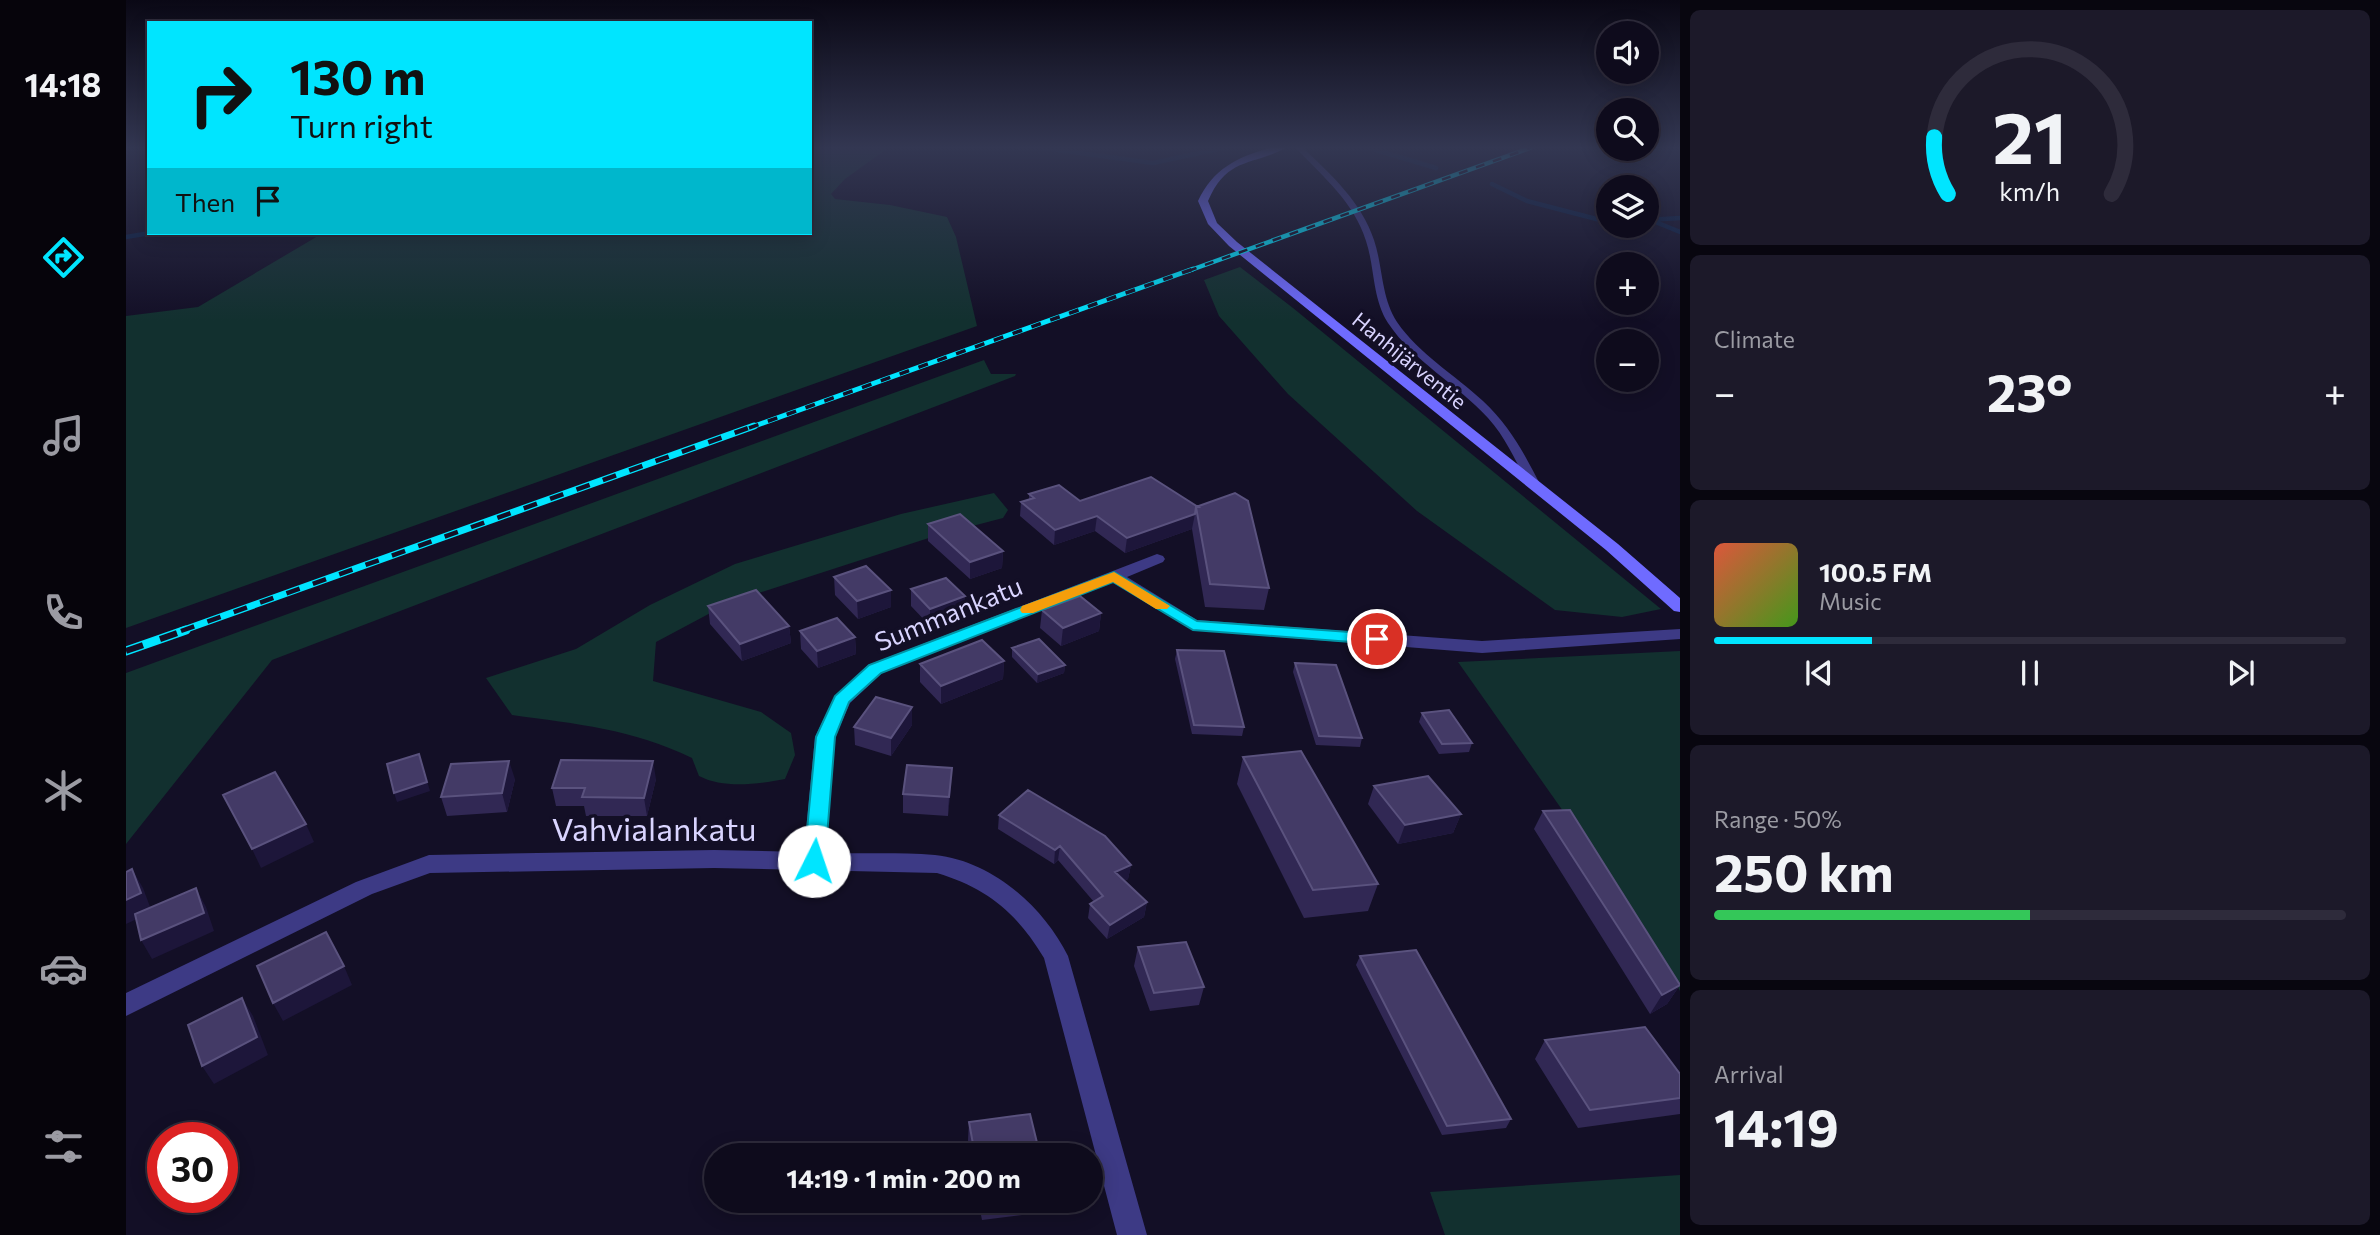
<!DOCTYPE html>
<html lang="en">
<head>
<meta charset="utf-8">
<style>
	:root { --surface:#0e0b1c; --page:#1c1929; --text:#f1f3f6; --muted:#9b9ba3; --line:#2e2b3b; --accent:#00e5ff }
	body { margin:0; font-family:Commissioner,sans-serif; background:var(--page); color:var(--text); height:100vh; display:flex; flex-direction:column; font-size:26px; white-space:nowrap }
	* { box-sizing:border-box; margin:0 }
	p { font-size:23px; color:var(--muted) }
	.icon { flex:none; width:38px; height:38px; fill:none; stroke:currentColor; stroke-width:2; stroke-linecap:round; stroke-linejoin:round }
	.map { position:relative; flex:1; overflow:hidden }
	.sheet { display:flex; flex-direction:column; gap:10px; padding:10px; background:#08060f; width:700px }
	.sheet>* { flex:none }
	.guide { position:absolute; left:21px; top:21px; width:665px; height:214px; border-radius:0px; box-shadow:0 4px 18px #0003,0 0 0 2px var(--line); background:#00e5ff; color:#111; overflow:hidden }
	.tools { position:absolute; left:1470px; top:21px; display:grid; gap:14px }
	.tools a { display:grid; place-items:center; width:63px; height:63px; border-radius:50%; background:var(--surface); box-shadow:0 4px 18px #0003,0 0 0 2px var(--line); font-size:35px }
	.speed { position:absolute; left:21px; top:1122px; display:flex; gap:14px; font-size:35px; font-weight:700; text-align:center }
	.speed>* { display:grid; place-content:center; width:91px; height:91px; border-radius:50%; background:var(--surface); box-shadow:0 4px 18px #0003,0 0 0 2px var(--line); line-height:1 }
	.speed .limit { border:10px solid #d22; background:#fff; color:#111 }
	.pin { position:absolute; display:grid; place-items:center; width:60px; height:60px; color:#fff; margin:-30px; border:4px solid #fff; border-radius:50%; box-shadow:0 2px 7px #0007 }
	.me { position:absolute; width:77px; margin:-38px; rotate:4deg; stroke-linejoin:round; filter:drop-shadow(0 0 5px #0008) }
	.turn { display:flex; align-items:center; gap:24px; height:147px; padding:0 28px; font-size:32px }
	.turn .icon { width:91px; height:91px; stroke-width:2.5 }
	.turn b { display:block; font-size:49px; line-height:60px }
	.then { display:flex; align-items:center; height:66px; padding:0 28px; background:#0003; gap:14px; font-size:26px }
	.big { font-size:52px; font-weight:700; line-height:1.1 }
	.sheet .card { flex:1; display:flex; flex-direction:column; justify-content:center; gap:10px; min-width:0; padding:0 24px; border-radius:10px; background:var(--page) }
	.sheet .dial { align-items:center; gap:0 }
	.dial svg { height:182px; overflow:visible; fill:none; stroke:var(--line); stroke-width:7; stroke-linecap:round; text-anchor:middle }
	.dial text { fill:var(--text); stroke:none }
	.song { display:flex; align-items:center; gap:21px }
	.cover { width:84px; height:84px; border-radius:10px; background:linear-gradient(135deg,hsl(10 70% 55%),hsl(100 70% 35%)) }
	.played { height:7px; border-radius:4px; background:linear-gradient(90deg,var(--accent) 25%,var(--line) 25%) }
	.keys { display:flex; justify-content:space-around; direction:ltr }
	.heat { display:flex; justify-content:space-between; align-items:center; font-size:38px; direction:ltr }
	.charge { height:10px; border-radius:5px; background:linear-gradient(90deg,#34c759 50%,var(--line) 0) }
	.trip { position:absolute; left:578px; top:1143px; width:399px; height:70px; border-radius:35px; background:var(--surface); box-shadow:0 4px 18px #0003,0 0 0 2px var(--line); font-weight:700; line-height:70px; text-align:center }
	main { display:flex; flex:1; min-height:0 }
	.tabs { display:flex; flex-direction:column; width:126px; justify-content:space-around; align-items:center; background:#06040b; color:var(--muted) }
	.tabs .icon { width:49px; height:49px }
	.tabs .active { color:var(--accent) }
	.tabs b { font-size:32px; color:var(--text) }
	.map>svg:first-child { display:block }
	.green { fill:#12302f }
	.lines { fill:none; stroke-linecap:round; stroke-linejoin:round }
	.stream { stroke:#0a1f44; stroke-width:4.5 }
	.lane { fill:#3d3a85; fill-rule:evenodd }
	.street { fill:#3d3a85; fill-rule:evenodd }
	.secondary { fill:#6f6bff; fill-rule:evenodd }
	.rail-far3-casing { stroke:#00e5ff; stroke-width:4.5 }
	.rail-far2-casing { stroke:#00e5ff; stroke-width:5 }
	.rail-far1-casing { stroke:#00e5ff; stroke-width:7 }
	.rail-casing { stroke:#00e5ff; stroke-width:9 }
	.rail-far3 { stroke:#130f26; stroke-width:2.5; stroke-dasharray:9; stroke-linecap:butt }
	.rail-far2 { stroke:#130f26; stroke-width:3.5; stroke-dasharray:10; stroke-linecap:butt }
	.rail-far1 { stroke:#130f26; stroke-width:4.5; stroke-dasharray:14; stroke-linecap:butt }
	.rail { stroke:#130f26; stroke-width:6; stroke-dasharray:18; stroke-linecap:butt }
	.wall { fill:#312854 }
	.shaded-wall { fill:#1d163a }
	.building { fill:#433a66; stroke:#5a527e; stroke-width:2 }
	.route { fill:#00e5ff; stroke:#0095a6; stroke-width:2 }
	.slow { fill:#f59e0b }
	.labels { text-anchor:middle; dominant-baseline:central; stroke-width:7; stroke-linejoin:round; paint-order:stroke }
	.far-street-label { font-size:21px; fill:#d9d4ff; stroke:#130f26 }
	.street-label { font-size:26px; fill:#d9d4ff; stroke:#130f26 }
	.near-street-label { font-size:32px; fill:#d9d4ff; stroke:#130f26 }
</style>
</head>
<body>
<main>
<nav class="tabs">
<b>14:18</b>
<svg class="icon active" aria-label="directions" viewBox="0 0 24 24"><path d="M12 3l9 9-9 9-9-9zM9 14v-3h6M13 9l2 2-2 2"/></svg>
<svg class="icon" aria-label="music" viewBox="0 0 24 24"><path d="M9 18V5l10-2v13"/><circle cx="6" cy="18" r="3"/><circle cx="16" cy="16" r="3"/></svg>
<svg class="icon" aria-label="phone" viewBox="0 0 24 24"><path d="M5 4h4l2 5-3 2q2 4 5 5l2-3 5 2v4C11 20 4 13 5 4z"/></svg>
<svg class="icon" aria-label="climate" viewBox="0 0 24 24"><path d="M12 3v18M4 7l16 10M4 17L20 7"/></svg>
<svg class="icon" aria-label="car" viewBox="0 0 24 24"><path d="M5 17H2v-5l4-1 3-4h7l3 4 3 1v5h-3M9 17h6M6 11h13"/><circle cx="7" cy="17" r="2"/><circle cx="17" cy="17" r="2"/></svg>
<svg class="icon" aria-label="filters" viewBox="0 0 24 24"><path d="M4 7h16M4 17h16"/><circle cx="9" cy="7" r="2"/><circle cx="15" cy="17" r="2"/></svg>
</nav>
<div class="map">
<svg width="1554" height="1235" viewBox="0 0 1554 1235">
	<rect width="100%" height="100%" fill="#130f26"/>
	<path class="green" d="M684 148H762L719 179 705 194 709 199 764 205 821 217 830 237 851 326 0 628V316L72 307 197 233H684Z
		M1114 267 1167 308 1535 609 1496 617 1429 610 1291 511 1162 394 1093 316 1078 280Z
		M858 360 865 374H890L889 376 146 660 0 844V673Z
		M868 493 882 510 877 518 812 535 605 602 530 642 527 681 635 712 665 733 669 755 659 779C632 784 598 789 573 776L566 758C506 729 451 724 386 715L360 678 450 649 524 605 609 564 775 514Z
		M1554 651V991L1518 926 1332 662Z
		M1554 1175V1235H1319L1304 1192Z"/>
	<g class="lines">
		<path class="stream" d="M917 148 1027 163 1097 148
			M1243 148 1310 168
			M1366 184 1401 201 1482 222
			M1521 220 1554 218
			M1527 221 1554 232
			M0 237 24 233"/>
		<path class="lane" d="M1170 148H1177C1205 174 1236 203 1248 240 1257 267 1255 297 1271 322 1293 354 1329 375 1357 401 1383 425 1398 453 1414 484L1412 487H1404C1390 463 1381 439 1362 418 1331 384 1288 362 1262 323 1246 298 1249 268 1240 241 1228 202 1197 177 1170 148Z"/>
		<path class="street" d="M1031 554 1037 556 1039 559 1037 562 1001 577 1071 620 1356 641 1554 629V639L1356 653 1067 630 986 582 756 673 724 703 709 737 700 853C736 854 773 852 809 855 866 861 917 906 942 956L1021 1235H991L918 958C891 913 861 888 811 873L588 868 304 873 246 894 0 1016V993L230 882 303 855 588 850 678 852 689 737 709 696 742 665Z"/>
		<path class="secondary" d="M1144 148H1160C1125 166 1101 157 1082 201L1091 223 1111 242 1492 544 1554 598V612L1548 611 1480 550 1103 246 1082 224 1072 201C1087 169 1111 157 1144 148Z"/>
		<g class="rail-far3-casing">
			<path id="rail-far3" d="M1062 271 1404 148"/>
		</g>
		<g class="rail-far2-casing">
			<path id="rail-far2" d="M623 428 1067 269"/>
		</g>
		<g class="rail-far1-casing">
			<path id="rail-far1" d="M55 631 628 426"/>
		</g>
		<g class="rail-casing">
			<path id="rail" d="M0 651 60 630"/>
		</g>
		<use href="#rail-far3" class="rail-far3"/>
		<use href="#rail-far2" class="rail-far2"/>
		<use href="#rail-far1" class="rail-far1"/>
		<use href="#rail" class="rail"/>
	</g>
	<path class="wall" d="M903 494 954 501 1072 507 1143 588 1138 610 1079 607 1066 529 999 553 969 531 928 545 894 516 895 502 903 499Z
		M802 524 877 551 876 568 844 579 802 541Z
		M708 577 765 607 732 619 709 595Z
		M785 589 839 613 804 626 785 606Z
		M582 606 663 626 665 643 616 661 584 624Z
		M916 610 975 613 973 631 935 646 914 628Z
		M674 631 729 637 730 654 692 668 675 649Z
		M886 648 939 665 938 673 911 683 886 657Z
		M1051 650 1118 727 1116 736 1066 734 1049 659Z
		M878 661 877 679 815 704 794 682V664Z
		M1169 663 1236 738 1234 747 1190 745 1167 672Z
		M786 707V725L765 756 729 745 728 727Z
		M1296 713 1346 743 1343 752 1313 754 1293 722Z
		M1117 757 1252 884 1242 911 1178 918 1111 784Z
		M826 768 822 816 777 813V794Z
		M389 779 381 812 321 816 315 797Z
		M530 779 521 816H460L458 806H430L426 788Z
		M1248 786 1335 814 1327 833 1272 844 1242 804Z
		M1417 811 1554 985 1541 1004 1524 1014 1408 829Z
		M873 815 1005 865 1002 879 998 881 1021 902 1018 917 981 939 962 918 964 904 968 902 932 860 928 864 872 829Z
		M1012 947 1078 987 1073 1005 1024 1011 1008 966Z
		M1234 956 1385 1119 1380 1128 1316 1135 1230 965Z
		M1419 1040 1554 1074V1114L1452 1128 1409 1059Z
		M843 1122 914 1155H844L842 1140Z
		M852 1200H922L920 1212 856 1220Z"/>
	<path class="shaded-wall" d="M1069 514 1066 529 999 553 1001 538Z
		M971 516 969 531 928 545 929 530Z
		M877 551 876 568 844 579V562Z
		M765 590V607L732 619 731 601Z
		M839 596V613L804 626V609Z
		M975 613 973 631 935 646 937 628Z
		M663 626 665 643 616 661 614 644Z
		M729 637 730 654 692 668 691 651Z
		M878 661 877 679 815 704V686Z
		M939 665 938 673 911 683 912 674Z
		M786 707V725L765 756V738Z
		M293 754 304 791 271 802 268 793Z
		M383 761 389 779 381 812 376 793Z
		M527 761 530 779 521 816 518 798Z
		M826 768 825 787 822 816 823 797Z
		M1335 814 1327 833 1272 844 1279 825Z
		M180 824 188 842 135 868 126 849Z
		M934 846 932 860 928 864 929 850Z
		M1005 865 1002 879 987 886 989 872Z
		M6 869 17 888 26 912 0 924V900Z
		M70 888 80 907 88 931 26 959 15 940Z
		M1021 902 1018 917 981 939 984 925Z
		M218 966 226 985 157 1021 147 1003Z
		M1554 985 1541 1004 1524 1014 1536 995Z
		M116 998 127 1016 142 1055 88 1084 76 1066Z"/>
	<path class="building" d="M1025 477 1072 507H1070L1069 514 1001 538 971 516 929 530 895 502 908 498 903 494 933 485 954 501Z
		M1109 493 1122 501 1143 588 1084 584 1070 507Z
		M834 514 877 551 844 562 802 524Z
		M740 566 765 590 731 601 708 577Z
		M820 578 839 596 804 609 785 589Z
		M630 590 663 626 614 644 582 606Z
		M954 596 975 613 937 628 916 610Z
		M711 618 729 637 691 651 674 631Z
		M913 639 939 665 912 674 886 648Z
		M856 640 878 661 815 686 794 664Z
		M1051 650 1098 651 1118 727 1068 725Z
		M1169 663 1210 665 1236 738 1193 736Z
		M750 697 786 707 765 738 728 727Z
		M1323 710 1346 743 1316 744 1296 713Z
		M1175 751 1252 884 1187 890 1117 757Z
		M293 754 301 782 268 793 261 764Z
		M435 760 527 761 518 798 456 797 459 788H426Z
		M383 761 376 793 315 797 325 764Z
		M781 765 826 768 823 797 777 794Z
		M149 772 180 824 126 849 97 795Z
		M1302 776 1335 814 1279 825 1248 786Z
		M902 790 979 836 1005 865 989 872 1021 902 984 925 964 904 977 896 934 846 929 850 873 815Z
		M1444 810 1554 985 1536 995 1417 811Z
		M6 869 15 893 0 900V872Z
		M70 888 78 913 15 940 9 914Z
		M200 932 218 966 147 1003 131 966Z
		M1060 942 1078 987 1028 993 1012 947Z
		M1290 950 1385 1119 1321 1126 1234 956Z
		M116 998 131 1037 76 1066 62 1025Z
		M1519 1027 1554 1074V1098L1464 1110 1419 1040Z
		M904 1114 914 1155H849L843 1122Z"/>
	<linearGradient id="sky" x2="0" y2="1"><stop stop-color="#0a0815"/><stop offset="0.46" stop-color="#333752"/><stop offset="1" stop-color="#333752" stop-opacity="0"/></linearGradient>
	<rect width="1554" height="321" fill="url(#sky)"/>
	<path class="route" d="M988 572 1071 621 1251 634 1259 639 1251 644 1067 630 987 582 755 673 723 702 709 737 699 861 696 867 688 869 681 867 678 861 690 737 709 696 743 665Z"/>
	<path class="slow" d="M988 572 1044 606 1041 609H1030L987 582 907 613H896L894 610 896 606Z"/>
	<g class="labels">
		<g class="far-street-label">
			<text transform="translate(1284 360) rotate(39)">Hanhijärventie</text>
		</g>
		<g class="street-label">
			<text transform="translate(822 613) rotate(-22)">Summankatu</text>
		</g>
		<g class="near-street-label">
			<text x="528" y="828">Vahvialankatu</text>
		</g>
	</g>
</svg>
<div class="tools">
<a><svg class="icon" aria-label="sound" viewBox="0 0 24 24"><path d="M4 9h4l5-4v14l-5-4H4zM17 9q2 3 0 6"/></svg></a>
<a><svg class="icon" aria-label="search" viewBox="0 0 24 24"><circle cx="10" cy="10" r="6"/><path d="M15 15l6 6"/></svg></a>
<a><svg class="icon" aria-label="layers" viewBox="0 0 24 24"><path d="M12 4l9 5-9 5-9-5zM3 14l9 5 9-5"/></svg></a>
<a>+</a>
<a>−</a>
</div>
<div class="speed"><div class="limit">30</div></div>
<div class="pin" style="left:1251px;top:639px;background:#d93025"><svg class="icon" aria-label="arrive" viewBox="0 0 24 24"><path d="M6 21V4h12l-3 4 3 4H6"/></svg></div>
<svg class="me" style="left:688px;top:861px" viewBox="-20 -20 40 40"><circle r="19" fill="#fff"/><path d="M0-13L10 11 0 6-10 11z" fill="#00e5ff"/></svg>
<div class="trip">14:19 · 1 min · 200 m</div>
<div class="guide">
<div class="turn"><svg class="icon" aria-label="right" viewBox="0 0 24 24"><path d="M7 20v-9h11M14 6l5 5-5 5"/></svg><div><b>130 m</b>Turn right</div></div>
<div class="then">Then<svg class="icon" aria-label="arrive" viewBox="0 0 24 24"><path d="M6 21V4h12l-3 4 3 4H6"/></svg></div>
</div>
</div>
<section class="sheet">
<div class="card dial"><svg viewBox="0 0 100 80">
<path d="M14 69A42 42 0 1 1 86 69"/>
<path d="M14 69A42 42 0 0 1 8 44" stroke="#00e5ff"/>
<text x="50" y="56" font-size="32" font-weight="700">21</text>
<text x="50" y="72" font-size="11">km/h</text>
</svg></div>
<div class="card"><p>Climate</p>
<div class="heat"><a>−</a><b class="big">23°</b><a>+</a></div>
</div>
<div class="card">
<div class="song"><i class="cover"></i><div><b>100.5 FM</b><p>Music</p></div></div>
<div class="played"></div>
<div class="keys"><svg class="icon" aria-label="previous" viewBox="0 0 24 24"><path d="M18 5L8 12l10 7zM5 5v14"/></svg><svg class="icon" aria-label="pause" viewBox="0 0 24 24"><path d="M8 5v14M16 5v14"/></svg><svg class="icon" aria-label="next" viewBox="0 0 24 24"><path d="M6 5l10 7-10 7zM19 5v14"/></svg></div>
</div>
<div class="card"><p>Range · 50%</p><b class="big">250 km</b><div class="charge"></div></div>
<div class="card"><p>Arrival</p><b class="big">14:19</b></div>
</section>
</main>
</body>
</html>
